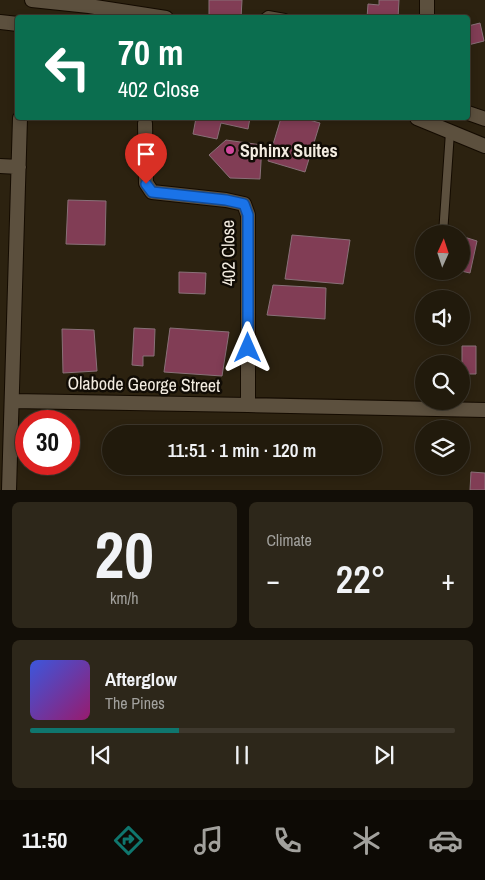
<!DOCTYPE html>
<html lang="en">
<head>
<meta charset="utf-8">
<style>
	:root { --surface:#211a0c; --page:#2d271a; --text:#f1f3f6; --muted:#a2a19d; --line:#3e382d; --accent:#0f766e }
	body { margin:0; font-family:"Archivo Narrow",sans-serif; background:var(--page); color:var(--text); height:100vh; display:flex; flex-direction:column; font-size:19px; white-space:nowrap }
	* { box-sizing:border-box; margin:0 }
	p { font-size:16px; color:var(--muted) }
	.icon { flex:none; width:28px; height:28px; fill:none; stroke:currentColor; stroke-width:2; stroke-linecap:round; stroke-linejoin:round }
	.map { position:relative; height:490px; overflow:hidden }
	.details { display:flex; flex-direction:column; gap:12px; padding:12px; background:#120e07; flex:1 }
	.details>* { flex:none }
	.hud { position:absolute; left:15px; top:15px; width:455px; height:105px; border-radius:5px; box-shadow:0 2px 8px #0003,0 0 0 1px var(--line); background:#0b6e4f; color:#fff; overflow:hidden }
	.needle { width:32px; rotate:3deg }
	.buttons { position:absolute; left:415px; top:225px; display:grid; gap:10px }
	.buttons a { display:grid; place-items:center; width:55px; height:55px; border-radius:50%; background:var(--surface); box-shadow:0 2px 8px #0003,0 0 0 1px var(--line); font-size:25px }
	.speed { position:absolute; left:15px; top:410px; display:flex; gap:10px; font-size:25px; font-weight:700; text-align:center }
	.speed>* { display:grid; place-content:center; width:65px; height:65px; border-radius:50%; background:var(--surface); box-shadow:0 2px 8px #0003,0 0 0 1px var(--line); line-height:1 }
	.speed .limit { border:8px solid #d22; background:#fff; color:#111 }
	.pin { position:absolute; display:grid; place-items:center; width:42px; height:42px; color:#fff; margin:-51px -21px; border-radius:50% 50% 50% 0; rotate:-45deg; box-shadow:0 0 5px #0007 }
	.pin .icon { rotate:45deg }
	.me { position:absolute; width:55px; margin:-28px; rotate:0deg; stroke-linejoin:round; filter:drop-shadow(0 0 4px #0008) }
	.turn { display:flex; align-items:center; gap:18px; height:105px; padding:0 20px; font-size:22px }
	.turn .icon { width:65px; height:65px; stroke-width:2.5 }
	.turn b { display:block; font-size:35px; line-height:42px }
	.big { font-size:38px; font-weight:600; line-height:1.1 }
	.details .card { flex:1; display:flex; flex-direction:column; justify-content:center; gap:8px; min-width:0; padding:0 18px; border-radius:8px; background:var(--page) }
	.details .dial { align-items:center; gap:0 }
	.dial b { font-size:65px; line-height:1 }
	.song { display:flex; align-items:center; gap:15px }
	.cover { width:60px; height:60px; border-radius:8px; background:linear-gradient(135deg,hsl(230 70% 55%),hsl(320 70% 35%)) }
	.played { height:5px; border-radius:2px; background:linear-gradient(90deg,var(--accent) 35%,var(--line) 35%) }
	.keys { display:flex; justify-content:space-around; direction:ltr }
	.heat { display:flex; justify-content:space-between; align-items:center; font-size:28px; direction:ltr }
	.details .tiles { flex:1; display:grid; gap:12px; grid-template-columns:1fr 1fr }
	.card:last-child { grid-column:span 2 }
	.trip { position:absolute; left:102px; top:425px; width:280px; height:50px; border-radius:25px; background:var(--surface); box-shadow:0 2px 8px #0003,0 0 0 1px var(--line); font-weight:600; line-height:50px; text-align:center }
	.tab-bar { display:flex; height:80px; justify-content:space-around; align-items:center; background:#0d0a05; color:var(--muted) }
	.tab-bar .icon { width:35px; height:35px }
	.tab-bar .selected { color:var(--accent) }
	.tab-bar b { font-size:22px; color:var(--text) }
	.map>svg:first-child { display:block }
	.building { fill:#813d55; stroke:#897078 }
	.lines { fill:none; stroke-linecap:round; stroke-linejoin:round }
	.service-casing { stroke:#140b00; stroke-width:10 }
	.minor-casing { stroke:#140b00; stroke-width:16 }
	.tertiary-casing { stroke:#140b00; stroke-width:16 }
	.service { stroke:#5c503e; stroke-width:8 }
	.minor { stroke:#5c503e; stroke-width:14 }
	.tertiary { stroke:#5c503e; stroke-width:14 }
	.route-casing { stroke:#114b97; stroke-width:12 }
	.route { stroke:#1a73e8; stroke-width:9 }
	.hotel-dot { fill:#d1479c; stroke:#110c05; stroke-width:2 }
	.labels { text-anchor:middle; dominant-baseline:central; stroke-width:5; stroke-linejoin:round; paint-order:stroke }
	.poi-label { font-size:18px; font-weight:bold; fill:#f3ece1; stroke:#110c05; text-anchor:start }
	.street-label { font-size:18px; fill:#f3ece1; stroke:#110c05 }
</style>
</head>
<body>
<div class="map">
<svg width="485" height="490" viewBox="0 0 485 490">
	<rect width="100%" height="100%" fill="#2c2210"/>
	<path class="building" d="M209 0H242L241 18H209Z
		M379 0H399L398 18H367L368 4 379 5Z
		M480 23 484 41 468 45V26Z
		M196 118H250L248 129 221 123 217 139 193 134Z
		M281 118H302L320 123 305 172 268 161Z
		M226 140 262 145 260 179 230 178 209 155Z
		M68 200 106 201 105 245 66 244Z
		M292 235 350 240 343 284 285 279Z
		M461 236 477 241 470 273 461 271Z
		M179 272 206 273 205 294 179 293Z
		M273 285 326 288 325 319 267 315Z
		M134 328 155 329 154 356H143V366L132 365Z
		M170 328 229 332 222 376 164 372Z
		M62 329 94 330 97 371 63 373Z
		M462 346H476V374H462Z
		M471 472 485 473V490H470Z"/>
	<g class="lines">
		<g class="service-casing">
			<path id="service" d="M264 18 268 15 285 18
				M443 234 450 132"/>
		</g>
		<g class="minor-casing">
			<path id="minor" d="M427 18V0
				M145 123 146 183 152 192 226 200 244 204 248 215V405
				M0 166 19 167
				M12 401 248 405 485 410
				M9 490 20 118"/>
		</g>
		<g class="tertiary-casing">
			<path id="tertiary" d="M32 0 89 6 166 18
				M0 22 18 24
				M468 113 485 119
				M417 118 485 146"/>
		</g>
		<use href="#service" class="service"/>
		<use href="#minor" class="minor"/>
		<use href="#tertiary" class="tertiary"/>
	</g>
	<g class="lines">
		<g class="route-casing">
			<path id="route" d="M146 184 152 192 226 200 244 204 248 215V348"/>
		</g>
		<use href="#route" class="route"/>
	</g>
	<circle class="hotel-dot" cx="230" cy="150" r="5"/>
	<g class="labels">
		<g class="poi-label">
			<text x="240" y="150">Sphinx Suites</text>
		</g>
		<g class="street-label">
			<text transform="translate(228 253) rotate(-91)">402 Close</text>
			<text transform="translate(144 384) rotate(1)">Olabode George Street</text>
		</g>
	</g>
</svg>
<div class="buttons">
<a><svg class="needle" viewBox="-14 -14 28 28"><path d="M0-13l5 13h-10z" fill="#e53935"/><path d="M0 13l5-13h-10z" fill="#a2a19d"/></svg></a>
<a><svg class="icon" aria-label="sound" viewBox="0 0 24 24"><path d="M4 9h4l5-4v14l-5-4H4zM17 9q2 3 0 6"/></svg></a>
<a><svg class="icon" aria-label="search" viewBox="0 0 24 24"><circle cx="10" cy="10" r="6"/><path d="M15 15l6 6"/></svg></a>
<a><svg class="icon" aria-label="layers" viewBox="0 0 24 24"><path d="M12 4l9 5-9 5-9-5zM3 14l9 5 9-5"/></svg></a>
</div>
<div class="speed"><div class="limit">30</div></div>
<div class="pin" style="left:146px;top:184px;background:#d93025"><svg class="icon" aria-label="arrive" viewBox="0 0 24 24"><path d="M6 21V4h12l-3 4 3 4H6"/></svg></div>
<svg class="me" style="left:248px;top:348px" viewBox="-20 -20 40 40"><path d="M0-17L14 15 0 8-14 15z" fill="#1a73e8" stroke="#fff" stroke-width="4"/></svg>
<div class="trip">11:51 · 1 min · 120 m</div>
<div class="hud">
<div class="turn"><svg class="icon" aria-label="left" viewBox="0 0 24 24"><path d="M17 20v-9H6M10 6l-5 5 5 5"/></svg><div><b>70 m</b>402 Close</div></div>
</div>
</div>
<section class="details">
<div class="tiles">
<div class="card dial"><b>20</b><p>km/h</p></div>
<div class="card"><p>Climate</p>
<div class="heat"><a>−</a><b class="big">22°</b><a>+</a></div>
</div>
<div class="card">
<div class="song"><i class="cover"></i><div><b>Afterglow</b><p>The Pines</p></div></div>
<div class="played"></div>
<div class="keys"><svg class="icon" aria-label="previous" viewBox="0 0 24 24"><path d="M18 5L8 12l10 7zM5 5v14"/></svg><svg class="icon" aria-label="pause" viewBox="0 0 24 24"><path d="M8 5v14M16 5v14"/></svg><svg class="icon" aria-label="next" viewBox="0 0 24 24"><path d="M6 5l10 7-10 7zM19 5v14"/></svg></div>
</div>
</div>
</section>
<nav class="tab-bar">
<b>11:50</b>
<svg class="icon selected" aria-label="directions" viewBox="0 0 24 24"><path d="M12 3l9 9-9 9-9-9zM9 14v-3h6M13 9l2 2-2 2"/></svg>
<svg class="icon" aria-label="music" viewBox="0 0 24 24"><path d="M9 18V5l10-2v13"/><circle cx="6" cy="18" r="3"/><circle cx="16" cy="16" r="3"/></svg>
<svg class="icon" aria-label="phone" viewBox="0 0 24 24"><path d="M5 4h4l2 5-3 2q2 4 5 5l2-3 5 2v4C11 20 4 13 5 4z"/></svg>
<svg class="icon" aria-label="climate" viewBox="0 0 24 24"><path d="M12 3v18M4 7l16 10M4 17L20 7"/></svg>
<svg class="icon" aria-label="car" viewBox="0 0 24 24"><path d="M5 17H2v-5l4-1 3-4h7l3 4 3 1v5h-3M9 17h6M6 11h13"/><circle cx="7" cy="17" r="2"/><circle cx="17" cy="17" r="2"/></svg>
</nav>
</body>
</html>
